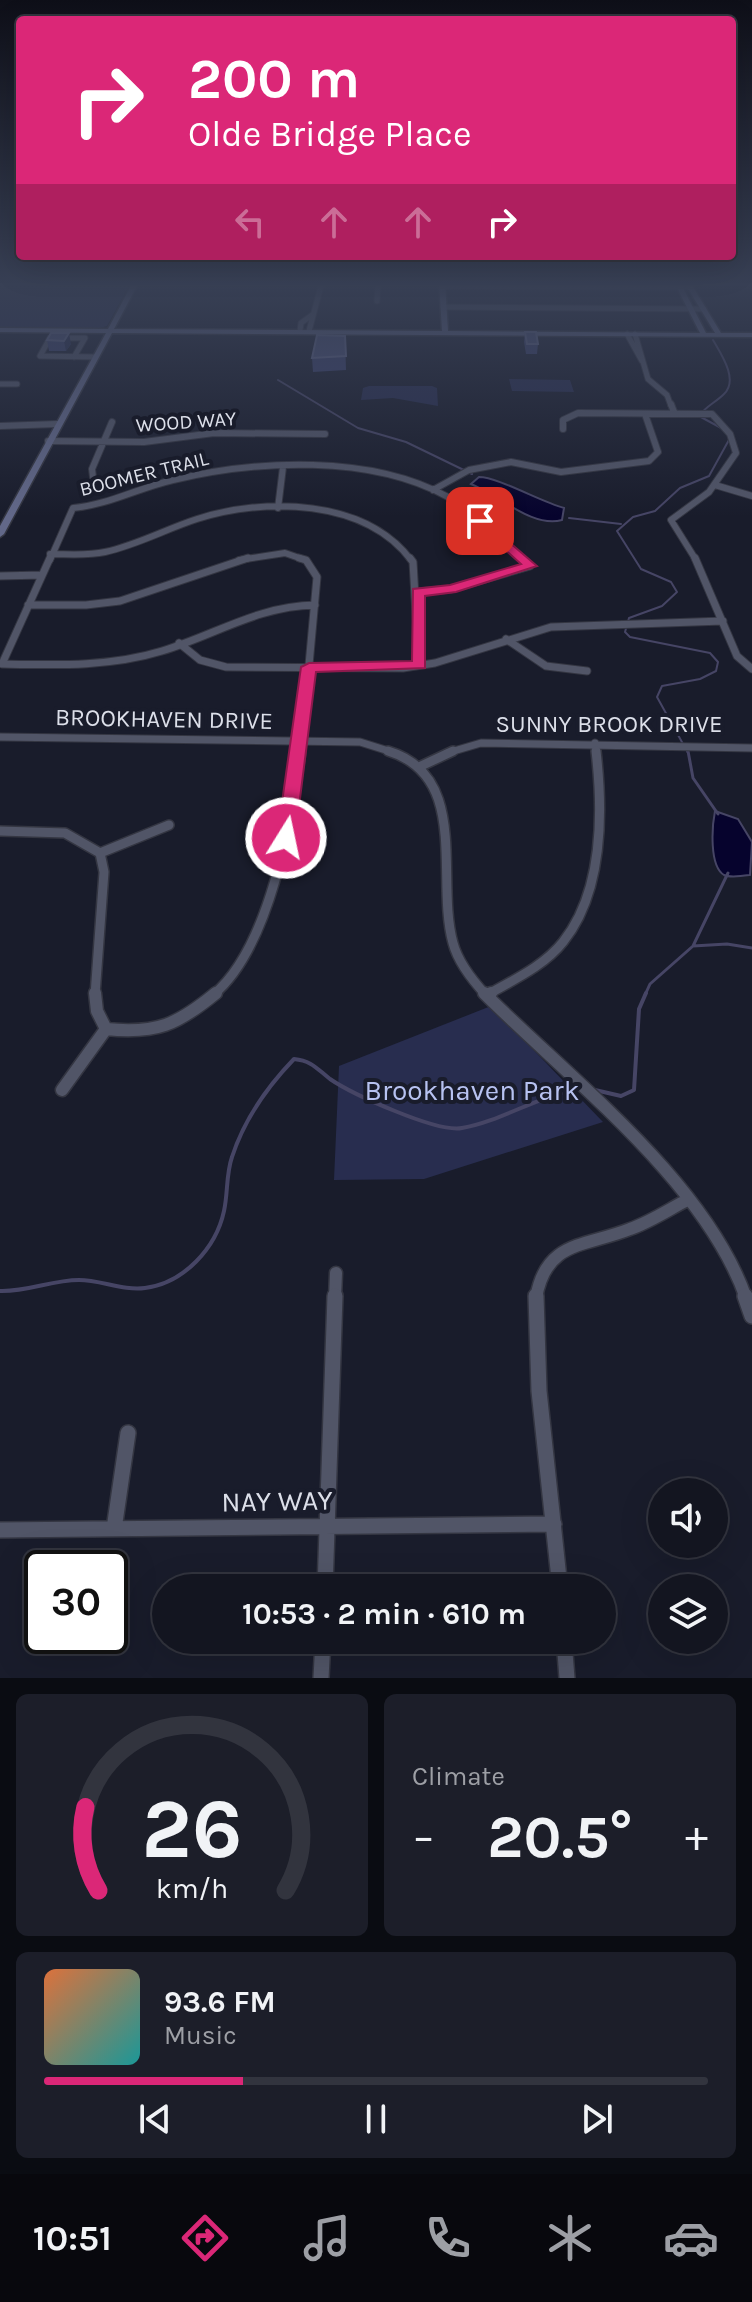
<!DOCTYPE html>
<html lang="en">
<head>
<meta charset="utf-8">
<style>
	:root { --surface:#131520; --page:#1c1e29; --text:#f1f3f6; --muted:#9d9fa5; --line:#32343e; --accent:#db2777 }
	body { margin:0; font-family:Karla,sans-serif; background:var(--page); color:var(--text); height:100vh; display:flex; flex-direction:column; font-size:30px; white-space:nowrap }
	* { box-sizing:border-box; margin:0 }
	p { font-size:26px; color:var(--muted) }
	.icon { flex:none; width:44px; height:44px; fill:none; stroke:currentColor; stroke-width:2; stroke-linecap:round; stroke-linejoin:round }
	.map { position:relative; height:1678px; overflow:hidden }
	.side { display:flex; flex-direction:column; gap:16px; padding:16px; background:#0a0c12; flex:1 }
	.side>* { flex:none }
	.top-card { position:absolute; left:16px; top:16px; width:720px; height:244px; border-radius:8px; box-shadow:0 8px 32px #0002,0 0 0 2px var(--line); background:#db2777; color:#fff; overflow:hidden }
	.buttons { position:absolute; left:648px; top:1478px; display:grid; gap:16px }
	.buttons a { display:grid; place-items:center; width:80px; height:80px; border-radius:50%; background:var(--surface); box-shadow:0 8px 32px #0002,0 0 0 2px var(--line); font-size:40px }
	.speed { position:absolute; left:24px; top:1550px; display:flex; gap:16px; font-size:40px; font-weight:700; text-align:center }
	.speed>* { display:grid; place-content:center; width:104px; height:104px; border-radius:50%; background:var(--surface); box-shadow:0 8px 32px #0002,0 0 0 2px var(--line); line-height:1 }
	.speed .limit { border:4px solid #111; border-radius:12px; background:#fff; color:#111 }
	.pin { position:absolute; display:grid; place-items:center; width:68px; height:68px; color:#fff; margin:-34px; border-radius:16px; box-shadow:0 4px 12px #0006 }
	.me { position:absolute; width:88px; margin:-44px; rotate:10deg; stroke-linejoin:round; filter:drop-shadow(0 0 6px #0008) }
	.turn { display:flex; align-items:center; gap:28px; height:168px; padding:0 40px; font-size:36px }
	.turn .icon { width:104px; height:104px; stroke-width:2.5 }
	.turn b { display:block; font-size:56px; line-height:68px }
	.lanes { display:flex; align-items:center; height:76px; padding:0 40px; background:#0003; justify-content:center; gap:40px; direction:ltr }
	.lanes .off { opacity:.35 }
	.big { font-size:60px; font-weight:700; line-height:1.1 }
	.side .tile { flex:1; display:flex; flex-direction:column; justify-content:center; gap:12px; min-width:0; padding:0 28px; border-radius:12px; background:var(--page) }
	.side .dial { align-items:center; gap:0 }
	.dial svg { height:208px; overflow:visible; fill:none; stroke:var(--line); stroke-width:7; stroke-linecap:round; text-anchor:middle }
	.dial text { fill:var(--text); stroke:none }
	.song { display:flex; align-items:center; gap:24px }
	.cover { width:96px; height:96px; border-radius:12px; background:linear-gradient(135deg,hsl(20 70% 55%),hsl(180 70% 35%)) }
	.played { height:8px; border-radius:4px; background:linear-gradient(90deg,var(--accent) 30%,var(--line) 30%) }
	.keys { display:flex; justify-content:space-around; direction:ltr }
	.heat { display:flex; justify-content:space-between; align-items:center; font-size:44px; direction:ltr }
	.side .tiles { flex:1; display:grid; gap:16px; grid-template-columns:1fr 1fr }
	.tile:last-child { grid-column:span 2 }
	.trip { position:absolute; left:152px; top:1574px; width:464px; height:80px; border-radius:40px; background:var(--surface); box-shadow:0 8px 32px #0002,0 0 0 2px var(--line); font-weight:700; line-height:80px; text-align:center }
	.tabs { display:flex; height:128px; justify-content:space-around; align-items:center; background:#08080d; color:var(--muted) }
	.tabs .icon { width:56px; height:56px }
	.tabs .active { color:var(--accent) }
	.tabs b { font-size:36px; color:var(--text) }
	.map>svg:first-child { display:block }
	.green { fill:#282d4f }
	.water { fill:#06032d; stroke:#464565; stroke-width:2 }
	.lines { fill:none; stroke-linecap:round; stroke-linejoin:round }
	.stream-far2 { stroke:#464565; stroke-width:2 }
	.stream-far1 { stroke:#464565; stroke-width:3 }
	.stream { stroke:#464565; stroke-width:4 }
	.street-far5-casing { stroke:#343642; stroke-width:7 }
	.street-far4-casing { stroke:#343642; stroke-width:8 }
	.street-far3-casing { stroke:#343642; stroke-width:9 }
	.street-far2-casing { stroke:#343642; stroke-width:12 }
	.street-far1-casing { stroke:#343642; stroke-width:15 }
	.street-casing { stroke:#343642; stroke-width:18 }
	.secondary-casing { stroke:#343642; stroke-width:3 }
	.street-far5 { stroke:#515567; stroke-width:5 }
	.street-far4 { stroke:#515567; stroke-width:6 }
	.street-far3 { stroke:#515567; stroke-width:7 }
	.street-far2 { stroke:#515567; stroke-width:9 }
	.street-far1 { stroke:#515567; stroke-width:12 }
	.street { stroke:#515567; stroke-width:15 }
	.secondary { fill:#626889; fill-rule:evenodd }
	.wall { fill:#3b416e }
	.shaded-wall { fill:#262b4e }
	.building { fill:#4c527b; stroke:#63688d; stroke-width:2 }
	.route { fill:#db2777; stroke:#8e194d; stroke-width:2 }
	.labels { text-anchor:middle; dominant-baseline:central; stroke-width:8; stroke-linejoin:round; paint-order:stroke }
	.far-street-label { font-size:20px; fill:#dcdfe9; stroke:#191c2b }
	.street-label { font-size:24px; fill:#dcdfe9; stroke:#191c2b }
	.near-park-label { font-size:28px; fill:#b7c2f1; stroke:#191c2b }
	.near-street-label { font-size:28px; fill:#dcdfe9; stroke:#191c2b }
</style>
</head>
<body>
<div class="map">
<svg width="752" height="1678" viewBox="0 0 752 1678">
	<rect width="100%" height="100%" fill="#191c2b"/>
	<path class="green" d="M0 282H131L107 326 100 328H0Z
		M509 379 570 380 574 392 512 391Z
		M369 386H432L437 388 438 406 393 398 361 400 363 388Z
		M491 1006 603 1122 424 1179 334 1180 339 1066Z"/>
	<path class="water" d="M479 477C498 477 541 502 564 508L562 520C532 528 500 496 471 484Z
		M715 811 738 819 752 842 750 875C743 876 730 878 724 875 709 866 712 826 715 811Z"/>
	<g class="lines">
		<path class="stream-far2" d="M713 340C721 354 739 380 724 394 715 403 706 406 699 416L723 429
			M278 380 358 428 406 442 472 474
			M569 518 621 524
			M688 753 657 697 662 686 700 679 716 671 718 662 710 653 630 637 625 632 629 618 662 606 677 592 671 582 641 569 617 531 633 517 655 511 680 488 709 476 730 438"/>
		<path class="stream-far1" d="M688 751 693 778 718 814
			M693 946 727 944 752 948
			M645 995 650 984 693 946 728 873"/>
		<path class="stream" d="M595 1090 621 1096 634 1090 639 1009 646 993
			M0 1291C27 1292 52 1280 79 1280 101 1280 123 1291 145 1288 184 1283 216 1248 224 1211 228 1193 226 1174 232 1157 244 1120 267 1087 294 1059 312 1061 316 1068 330 1079 352 1094 437 1133 462 1128 502 1121 537 1096 579 1089"/>
		<g class="street-far5-casing">
			<path id="street-far5" d="M444 286 691 287
				M377 301 378 282
				M443 307 704 309
				M300 331 301 323 312 315
				M309 331 322 282
				M627 334 642 361
				M635 334 648 379 667 395 671 406
				M56 335 50 338 40 356 95 357
				M57 338H85L74 357
				M0 384H17"/>
		</g>
		<g class="street-far4-casing">
			<path id="street-far4" d="M671 404 674 412
				M0 426 57 424
				M563 429V420L578 413 712 414 730 434 736 453 709 492 671 520 696 560
				M48 441 144 442 214 433 325 434
				M93 477 92 469 112 422
				M715 485 752 496
				M433 490 469 470 511 462 561 472 649 461 658 452 645 414
				M278 508 283 467
				M50 554C68 554 87 556 105 552 137 545 166 529 197 519 265 497 365 499 411 560
				M50 560 73 508C108 505 138 488 173 480 257 460 370 454 448 497 477 513 500 537 523 560
				M239 560 285 553 305 560"/>
		</g>
		<g class="street-far3-casing">
			<path id="street-far3" d="M50 558 2 664C55 665 110 667 162 651 215 635 258 606 315 605
				M299 558 306 560 317 577 301 753
				M410 558 413 562 419 665
				M521 558 530 566
				M695 558 737 656 752 669
				M0 576 42 575
				M418 592 451 589 530 566
				M28 605H86L120 601 248 558
				M506 639 546 666 587 671
				M179 643 200 660 226 667 403 668 435 663 551 627 723 621
				M0 737 360 742 395 753
				M595 743 596 753
				M447 753 481 743 752 748"/>
		</g>
		<g class="street-far2-casing">
			<path id="street-far2" d="M388 751C471 776 435 879 453 943 458 962 473 981 486 995
				M421 766 453 751
				M0 831 65 833 100 853 104 872 95 995
				M100 853 169 825
				M213 995C270 948 291 821 301 751
				M487 995C513 980 544 966 563 942 604 891 603 812 596 751"/>
		</g>
		<g class="street-far1-casing">
			<path id="street-far1" d="M95 993 97 1011 106 1029
				M484 993C570 1079 705 1181 746 1298
				M487 995 491 993
				M106 1029C157 1034 177 1025 216 993
				M62 1090 106 1029
				M335 1298 336 1273
				M536 1298C546 1240 585 1247 630 1229 650 1222 668 1210 687 1200"/>
		</g>
		<g class="street-casing">
			<path id="street" d="M536 1296 539 1391 560 1588
				M745 1296 752 1316
				M114 1529 128 1433
				M0 1530 554 1524
				M325 1588 335 1296
				M564 1640 567 1678
				M321 1678 323 1640"/>
		</g>
		<g class="secondary-casing">
			<path id="secondary" d="M133 282H139L114 329 442 331 439 282H445L448 331 700 333 674 282H680L706 333H715L684 282H690L721 333H752V337L112 333 4 534 0 537V526L106 333 0 332V328L108 329Z"/>
		</g>
		<use href="#street-far5" class="street-far5"/>
		<use href="#street-far4" class="street-far4"/>
		<use href="#street-far3" class="street-far3"/>
		<use href="#street-far2" class="street-far2"/>
		<use href="#street-far1" class="street-far1"/>
		<use href="#street" class="street"/>
		<use href="#secondary" class="secondary"/>
	</g>
	<path class="wall" d="M525 332 538 344 537 354H526L524 342Z
		M51 333 71 344 66 351H49L47 340Z
		M345 336 346 370 313 372 312 358Z"/>
	<path class="shaded-wall" d="M69 333 71 344 66 351 64 341Z"/>
	<path class="building" d="M525 332H536L538 344H527Z
		M51 333H69L64 341 47 340Z
		M317 335 345 336 346 356 312 358Z"/>
	<linearGradient id="sky" x2="0" y2="1"><stop stop-color="#0e0f18"/><stop offset="0.55" stop-color="#384055"/><stop offset="1" stop-color="#384055" stop-opacity="0"/></linearGradient>
	<rect width="752" height="517" fill="url(#sky)"/>
	<path class="route" d="M480 517 537 566 456 592 425 596V668L316 672 295 838 292 843H279L277 838 301 667 309 663 412 661 413 589 450 585 521 564 476 524 474 521Z"/>
	<g class="labels">
		<g class="far-street-label">
			<text transform="translate(186 422) rotate(-4)">WOOD WAY</text>
			<text transform="translate(144 474) rotate(-14)">BOOMER TRAIL</text>
		</g>
		<g class="street-label">
			<text transform="translate(164 719) rotate(1)">BROOKHAVEN DRIVE</text>
			<text x="609" y="724">SUNNY BROOK DRIVE</text>
		</g>
		<g class="near-park-label">
			<text x="472" y="1090">Brookhaven Park</text>
		</g>
		<g class="near-street-label">
			<text transform="translate(277 1501) rotate(-1)">NAY WAY</text>
		</g>
	</g>
</svg>
<div class="buttons">
<a><svg class="icon" aria-label="sound" viewBox="0 0 24 24"><path d="M4 9h4l5-4v14l-5-4H4zM17 9q2 3 0 6"/></svg></a>
<a><svg class="icon" aria-label="layers" viewBox="0 0 24 24"><path d="M12 4l9 5-9 5-9-5zM3 14l9 5 9-5"/></svg></a>
</div>
<div class="speed"><div class="limit">30</div></div>
<div class="pin" style="left:480px;top:521px;background:#d93025"><svg class="icon" aria-label="arrive" viewBox="0 0 24 24"><path d="M6 21V4h12l-3 4 3 4H6"/></svg></div>
<svg class="me" style="left:286px;top:838px" viewBox="-20 -20 40 40"><circle r="17" fill="#db2777" stroke="#fff" stroke-width="3"/><path d="M0-11L8 9 0 5-8 9z" fill="#fff"/></svg>
<div class="trip">10:53 · 2 min · 610 m</div>
<div class="top-card">
<div class="turn"><svg class="icon" aria-label="right" viewBox="0 0 24 24"><path d="M7 20v-9h11M14 6l5 5-5 5"/></svg><div><b>200 m</b>Olde Bridge Place</div></div>
<div class="lanes"><svg class="icon off" aria-label="left" viewBox="0 0 24 24"><path d="M17 20v-9H6M10 6l-5 5 5 5"/></svg><svg class="icon off" aria-label="ahead" viewBox="0 0 24 24"><path d="M12 20V5M6 11l6-6 6 6"/></svg><svg class="icon off" aria-label="ahead" viewBox="0 0 24 24"><path d="M12 20V5M6 11l6-6 6 6"/></svg><svg class="icon" aria-label="right" viewBox="0 0 24 24"><path d="M7 20v-9h11M14 6l5 5-5 5"/></svg></div>
</div>
</div>
<section class="side">
<div class="tiles">
<div class="tile dial"><svg viewBox="0 0 100 80">
<path d="M14 69A42 42 0 1 1 86 69"/>
<path d="M14 69A42 42 0 0 1 9 37" stroke="#db2777"/>
<text x="50" y="56" font-size="32" font-weight="700">26</text>
<text x="50" y="72" font-size="11">km/h</text>
</svg></div>
<div class="tile"><p>Climate</p>
<div class="heat"><a>−</a><b class="big">20.5°</b><a>+</a></div>
</div>
<div class="tile">
<div class="song"><i class="cover"></i><div><b>93.6 FM</b><p>Music</p></div></div>
<div class="played"></div>
<div class="keys"><svg class="icon" aria-label="previous" viewBox="0 0 24 24"><path d="M18 5L8 12l10 7zM5 5v14"/></svg><svg class="icon" aria-label="pause" viewBox="0 0 24 24"><path d="M8 5v14M16 5v14"/></svg><svg class="icon" aria-label="next" viewBox="0 0 24 24"><path d="M6 5l10 7-10 7zM19 5v14"/></svg></div>
</div>
</div>
</section>
<nav class="tabs">
<b>10:51</b>
<svg class="icon active" aria-label="directions" viewBox="0 0 24 24"><path d="M12 3l9 9-9 9-9-9zM9 14v-3h6M13 9l2 2-2 2"/></svg>
<svg class="icon" aria-label="music" viewBox="0 0 24 24"><path d="M9 18V5l10-2v13"/><circle cx="6" cy="18" r="3"/><circle cx="16" cy="16" r="3"/></svg>
<svg class="icon" aria-label="phone" viewBox="0 0 24 24"><path d="M5 4h4l2 5-3 2q2 4 5 5l2-3 5 2v4C11 20 4 13 5 4z"/></svg>
<svg class="icon" aria-label="climate" viewBox="0 0 24 24"><path d="M12 3v18M4 7l16 10M4 17L20 7"/></svg>
<svg class="icon" aria-label="car" viewBox="0 0 24 24"><path d="M5 17H2v-5l4-1 3-4h7l3 4 3 1v5h-3M9 17h6M6 11h13"/><circle cx="7" cy="17" r="2"/><circle cx="17" cy="17" r="2"/></svg>
</nav>
</body>
</html>
